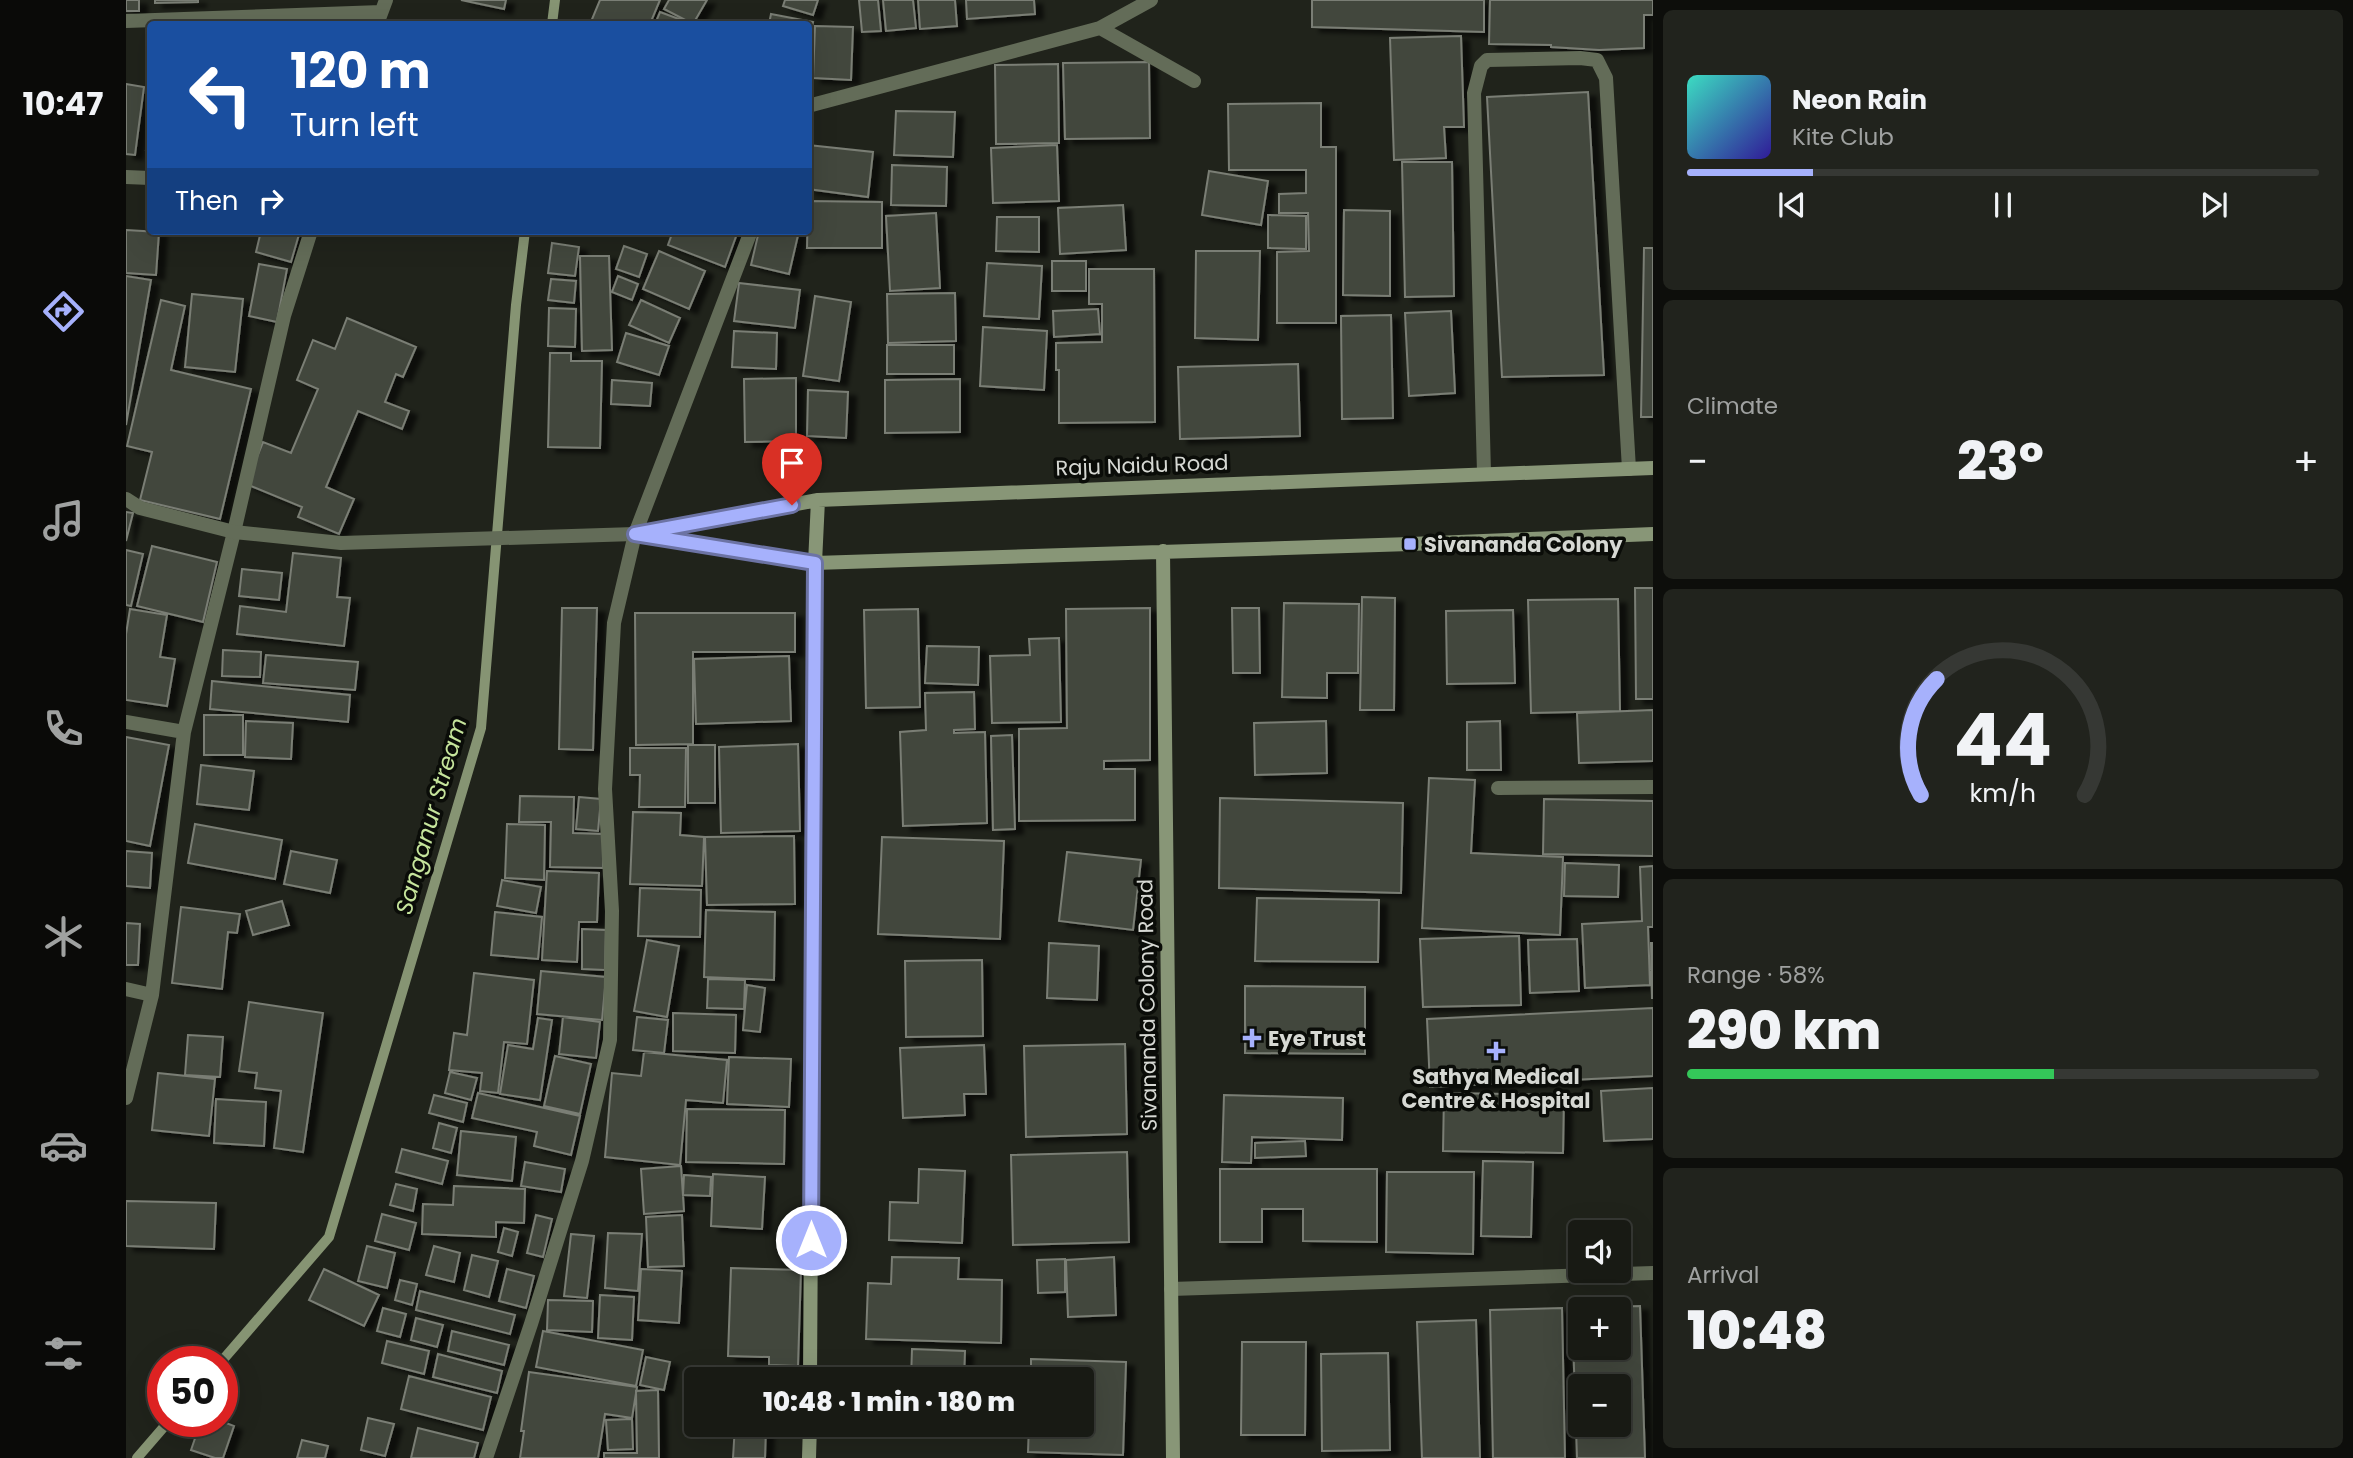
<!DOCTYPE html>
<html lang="en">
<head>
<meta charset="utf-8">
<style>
	:root { --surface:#181a14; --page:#21231d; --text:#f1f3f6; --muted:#9fa1a0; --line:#363834; --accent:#a6b1fc }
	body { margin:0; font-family:Poppins,sans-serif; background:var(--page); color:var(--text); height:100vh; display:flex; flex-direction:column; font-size:26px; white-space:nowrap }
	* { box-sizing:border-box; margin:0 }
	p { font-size:23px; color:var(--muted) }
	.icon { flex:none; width:38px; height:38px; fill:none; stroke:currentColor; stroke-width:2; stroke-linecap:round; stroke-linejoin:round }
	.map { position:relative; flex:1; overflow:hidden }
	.drawer { display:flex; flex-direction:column; gap:10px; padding:10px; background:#0d0e0b; width:700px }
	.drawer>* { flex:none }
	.guide { position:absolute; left:21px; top:21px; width:665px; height:214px; border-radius:7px; box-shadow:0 7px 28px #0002,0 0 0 2px var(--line); background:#1a4fa0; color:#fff; overflow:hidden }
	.buttons { position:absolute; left:1442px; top:1220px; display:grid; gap:14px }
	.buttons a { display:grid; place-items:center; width:63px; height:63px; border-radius:7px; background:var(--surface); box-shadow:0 7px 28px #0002,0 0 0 2px var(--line); font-size:35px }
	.speed { position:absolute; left:21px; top:1346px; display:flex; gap:14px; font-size:35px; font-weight:700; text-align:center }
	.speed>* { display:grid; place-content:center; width:91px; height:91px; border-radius:50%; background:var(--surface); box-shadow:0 7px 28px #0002,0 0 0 2px var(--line); line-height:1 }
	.speed .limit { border:10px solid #d22; background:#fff; color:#111 }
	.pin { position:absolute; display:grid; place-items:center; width:60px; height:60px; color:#fff; margin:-72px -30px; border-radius:50% 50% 50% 0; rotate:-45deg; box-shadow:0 0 7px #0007 }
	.pin .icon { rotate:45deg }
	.me { position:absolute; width:77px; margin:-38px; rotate:0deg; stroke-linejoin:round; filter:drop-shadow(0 0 5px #0008) }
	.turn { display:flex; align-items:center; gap:24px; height:147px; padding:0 28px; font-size:32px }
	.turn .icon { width:91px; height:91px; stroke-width:2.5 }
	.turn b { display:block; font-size:49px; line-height:60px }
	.then { display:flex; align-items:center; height:66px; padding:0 28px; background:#0003; gap:14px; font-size:26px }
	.big { font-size:52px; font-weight:800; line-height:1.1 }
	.drawer .tile { flex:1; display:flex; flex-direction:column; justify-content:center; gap:10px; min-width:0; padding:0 24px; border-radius:10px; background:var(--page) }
	.drawer .dial { align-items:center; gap:0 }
	.dial svg { height:182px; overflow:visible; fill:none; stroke:var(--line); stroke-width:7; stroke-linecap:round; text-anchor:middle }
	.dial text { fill:var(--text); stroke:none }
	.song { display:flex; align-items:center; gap:21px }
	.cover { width:84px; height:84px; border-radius:10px; background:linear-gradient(135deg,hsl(170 70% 55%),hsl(250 70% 35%)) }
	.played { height:7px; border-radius:4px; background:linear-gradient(90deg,var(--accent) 20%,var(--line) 20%) }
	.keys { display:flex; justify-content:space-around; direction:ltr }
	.heat { display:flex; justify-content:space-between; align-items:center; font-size:38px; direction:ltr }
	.charge { height:10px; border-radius:5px; background:linear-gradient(90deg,#34c759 58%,var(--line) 0) }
	.trip { position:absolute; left:558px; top:1367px; width:410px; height:70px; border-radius:7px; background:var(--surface); box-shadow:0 7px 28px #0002,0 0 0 2px var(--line); font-weight:800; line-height:70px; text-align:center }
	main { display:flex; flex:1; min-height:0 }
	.tab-bar { display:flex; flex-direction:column; width:126px; justify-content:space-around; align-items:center; background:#0a0a08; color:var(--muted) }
	.tab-bar .icon { width:49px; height:49px }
	.tab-bar .active { color:var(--accent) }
	.tab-bar b { font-size:32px; color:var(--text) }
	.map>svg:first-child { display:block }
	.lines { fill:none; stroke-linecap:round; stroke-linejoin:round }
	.stream { stroke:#869473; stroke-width:10 }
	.building { fill:#43473e; stroke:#7a7e74; stroke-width:2; fill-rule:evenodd; filter:url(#shadow) }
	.service { stroke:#636c58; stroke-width:14 }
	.minor { stroke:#636c58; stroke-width:14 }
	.tertiary { stroke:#636c58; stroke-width:14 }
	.secondary { stroke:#889677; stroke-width:14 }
	.route-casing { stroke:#6c73a4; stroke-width:18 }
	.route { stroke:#a6b1fc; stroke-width:12 }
	.poi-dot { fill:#a6b1fc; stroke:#0a0c08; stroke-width:2.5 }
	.labels { text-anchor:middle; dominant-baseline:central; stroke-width:7; stroke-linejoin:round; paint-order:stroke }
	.street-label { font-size:21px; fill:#d6d8d3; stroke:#0a0c08 }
	.poi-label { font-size:21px; font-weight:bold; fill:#d6d8d3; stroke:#0a0c08; text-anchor:start }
	.water-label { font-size:23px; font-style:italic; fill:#c6e59c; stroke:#0a0c08 }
</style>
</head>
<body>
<main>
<nav class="tab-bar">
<b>10:47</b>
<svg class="icon active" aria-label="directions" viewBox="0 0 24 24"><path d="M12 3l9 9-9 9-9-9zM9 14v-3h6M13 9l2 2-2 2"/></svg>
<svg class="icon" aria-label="music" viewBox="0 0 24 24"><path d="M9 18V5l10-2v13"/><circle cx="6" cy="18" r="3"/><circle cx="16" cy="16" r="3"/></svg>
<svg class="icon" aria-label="phone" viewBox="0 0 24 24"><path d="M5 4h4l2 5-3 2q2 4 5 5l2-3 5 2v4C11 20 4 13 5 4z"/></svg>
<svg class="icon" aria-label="climate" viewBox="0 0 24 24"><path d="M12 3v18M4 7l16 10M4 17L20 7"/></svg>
<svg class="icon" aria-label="car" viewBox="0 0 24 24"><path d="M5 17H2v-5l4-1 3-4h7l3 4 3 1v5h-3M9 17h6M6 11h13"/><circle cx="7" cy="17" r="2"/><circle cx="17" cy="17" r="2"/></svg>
<svg class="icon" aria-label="filters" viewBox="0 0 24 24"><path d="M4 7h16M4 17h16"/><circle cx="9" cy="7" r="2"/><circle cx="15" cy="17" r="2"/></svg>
</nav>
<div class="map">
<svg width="1527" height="1458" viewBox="0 0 1527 1458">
	<defs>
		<filter id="shadow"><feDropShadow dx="8" dy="4.5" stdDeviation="2" flood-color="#0009"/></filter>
	</defs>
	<rect width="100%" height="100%" fill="#20231b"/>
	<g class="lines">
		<path class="stream" d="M426 24 429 0
			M95 1362 203 1237 355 728 390 305 399 231
			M11 1458 43 1421"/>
	</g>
	<path class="building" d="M0 0H13V11H0Z
		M29 0H72V2L29 3Z
		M335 0H380L378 9Z
		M474 0H534L524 24H464Z
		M543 0H581L567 24 538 9Z
		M659 0H692L687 15 657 6Z
		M733 0H752L755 31 736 32Z
		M757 0H787L790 28 760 31Z
		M792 0H829L831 26 794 29Z
		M840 0H908L909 14 841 19Z
		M1186 0H1358V32L1186 27Z
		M1364 0H1527V15H1518V48L1473 50 1425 47V45L1363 44Z
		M534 12 561 22 560 24H529Z
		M645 14 687 22 682 46V24H643Z
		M689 26 727 27 725 80 687 78Z
		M1335 36 1338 127H1318L1320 158 1268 160 1264 38Z
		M22 60 24 61V150H20Z
		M1023 62 1024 138 939 139 937 63Z
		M932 64 933 143 870 144 869 65Z
		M0 84 18 87 9 155 0 154Z
		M1462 92 1478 375 1376 377 1361 97Z
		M1195 103V147H1210V323H1151V252L1183 251 1182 213H1153V194L1180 193V170H1103L1102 104Z
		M770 111 829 112 827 157 768 155Z
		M682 145 747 152 742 197 682 189Z
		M931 145 933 201 867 203 865 148Z
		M1276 162H1326L1328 296 1279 297Z
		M766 165 821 167 820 206 765 205Z
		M1083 171 1142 181 1135 225 1076 215Z
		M682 201 756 202V248H681Z
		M997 205 1000 250 934 254 932 208Z
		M1218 210 1264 211V296L1217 295Z
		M810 213 814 288 764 291 760 216Z
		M1142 215 1180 216V249L1142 248Z
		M871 217H913V252L870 251Z
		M0 230 33 232 30 275 0 273Z
		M135 231H174L165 262 130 252Z
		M547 231H612L599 267 542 245Z
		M633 231H673L663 274 625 265Z
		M426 243 453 247 449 276 422 273Z
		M498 246 521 254 513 277 490 269Z
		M1518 248H1527V417H1515Z
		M533 251 579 271 563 309 517 289Z
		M1070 251H1134L1132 340 1069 338Z
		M454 256H483L486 350 456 351Z
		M926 261H960V291H926Z
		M861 263 916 266 913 319 858 316Z
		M133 264 161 269 151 322 123 316Z
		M963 269H1028L1029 422 933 423V370H930V343L976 342V304H963Z
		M0 276 25 280 0 425Z
		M492 276 512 284 506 300 486 292Z
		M425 279 450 281 448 303 422 300Z
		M613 283 674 290 669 328 608 321Z
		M829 293 830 341 762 343 761 294Z
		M66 294 117 299 109 372 59 367Z
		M689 296 725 302 713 381 677 376Z
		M35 300 59 306 45 370 125 389 94 519 14 500 26 452 1 446Z
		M515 300 554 318 543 343 503 325Z
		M423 308 450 309 449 347 422 346Z
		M972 309 974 334 928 337 927 311Z
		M1325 311 1329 393 1283 396 1279 313Z
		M1265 315 1267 418 1216 419 1215 316Z
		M221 318 290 347 277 377 270 374 259 402 283 411 276 429 232 411 200 487 228 499 213 534 172 517 176 507 120 484 137 442 165 453 192 389 171 380 187 340 209 349Z
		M857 327 921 331 918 390 854 386Z
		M608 331 651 333 650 369 606 367Z
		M500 333 543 346 533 375 491 362Z
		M761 345H828V374H761Z
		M424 353H445V361H476L474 448 422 447Z
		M1172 364 1174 436 1054 439 1052 367Z
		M670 378V441L619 442 618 379Z
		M834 379V432L759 433V380Z
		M486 380 526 383 524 406 485 404Z
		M682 390 722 392 720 438 681 436Z
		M0 512 7 513 0 541Z
		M26 546 91 562 77 622 11 606Z
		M0 550 17 554 5 606 0 605Z
		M167 553 215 558 211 597 224 598 218 646 111 634 114 606 160 612Z
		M116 569 156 573 153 600 113 596Z
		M1509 588H1527V699H1510Z
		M1236 597 1269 598 1268 710H1234Z
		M1492 599 1494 711 1405 713 1402 600Z
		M1158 603 1233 604 1232 673H1201V698L1156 697Z
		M436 608H471L467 750 433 749Z
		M1024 608V760L978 761V769H1009V820L893 821V729L941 728 940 609Z
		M1106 608H1133L1134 673H1107Z
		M4 609 41 615 34 657 49 659 41 706 0 700V634Z
		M792 609 794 707 740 708 738 610Z
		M1387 610 1389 683 1321 684 1320 611Z
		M509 613H669V652H567V744L510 745Z
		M933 638 935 722 866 723 864 656 904 655 903 639Z
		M801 646 853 647 852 685 799 683Z
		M97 650 135 652 134 677 96 676Z
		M140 655 232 662 229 690 137 683Z
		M663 656 665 721 570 724 568 659Z
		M86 681 224 695 222 722 84 709Z
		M848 692 849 729 828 730V733L859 732 861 823 777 826 774 732 800 730 799 693Z
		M1527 710V761L1453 763 1451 713Z
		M78 715H117V755H78Z
		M120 721 167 723 165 759 119 757Z
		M1200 721 1201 773 1129 775 1128 723Z
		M1374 721 1375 770H1341V722Z
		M886 735 889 829 867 830 865 736Z
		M0 737 43 745 24 846 0 841Z
		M672 744 674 831 595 833 593 747Z
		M562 745H589V803H562Z
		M504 748H560L559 807H513L514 775H504Z
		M75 765 128 771 123 810 71 804Z
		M1303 778 1349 780 1345 853 1437 857 1434 935 1296 928Z
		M394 796 448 797 447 833 477 834V868L424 867 425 822H393Z
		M453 797 475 799 472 831 450 829Z
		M1094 798 1277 803 1275 893 1093 888Z
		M1418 799 1527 801V856L1417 854Z
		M507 812 555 813 554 835 578 837 576 886 504 884Z
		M69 824 156 840 149 879 62 863Z
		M381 824 419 825 418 880 379 878Z
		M668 836 669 904 581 905 579 837Z
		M756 837 878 841 874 939 752 934Z
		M0 851 26 853 24 888 0 886Z
		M165 851 211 860 204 893 158 884Z
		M941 852 1015 860 1007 930 933 921Z
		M1439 863 1493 865 1492 897 1438 896Z
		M1527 866V927H1522L1524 985 1459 988 1456 924 1516 921 1514 867Z
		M421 871 473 873 471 922H453L451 962 416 960Z
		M376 880 415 887 410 913 371 906Z
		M514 888 575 890 574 937 512 936Z
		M1131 898 1253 900 1252 962 1129 961Z
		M156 901 163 925 127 935 120 911Z
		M55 907 114 914 111 933 102 932 96 989 46 983Z
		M580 910 649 912 648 980 578 977Z
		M369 912 416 917 412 959 365 955Z
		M0 923 14 924 12 965H0Z
		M456 929 480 930 479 970 456 969Z
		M1393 936 1395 1005 1297 1007 1294 939Z
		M1451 939 1453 991 1404 993 1402 940Z
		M521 940 553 946 541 1017 508 1011Z
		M923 943 973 946 971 1000 921 998Z
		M1525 943H1527V998H1526Z
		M856 960 857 1036 780 1037 779 961Z
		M415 971 480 977 476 1020 411 1014Z
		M348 973 408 980 401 1044 378 1042 372 1093 354 1091 356 1073 323 1070 328 1033 341 1035Z
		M582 979 619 980 618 1009 581 1008Z
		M621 985 639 988 634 1032 617 1030Z
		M1119 986 1239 987V1054L1119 1053Z
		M123 1002 197 1013 177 1152 148 1148 155 1091 129 1088 131 1073 113 1071Z
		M1527 1008V1076L1304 1087 1301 1019Z
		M547 1013 610 1015 609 1053 547 1051Z
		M437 1017 474 1022 470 1058 433 1054Z
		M511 1017 542 1020 538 1053 507 1050Z
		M412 1018 426 1020 414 1100 374 1094 382 1045 407 1049Z
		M62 1035 97 1037 94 1077 59 1075Z
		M999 1044 1001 1134 900 1137 898 1046Z
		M858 1045 860 1094H838L839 1115 777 1118 774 1048Z
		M518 1052 601 1060 597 1103 560 1100 554 1165 479 1157 486 1073 515 1076Z
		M429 1056 465 1064 454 1114 418 1106Z
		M603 1057 665 1059 663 1107 601 1104Z
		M324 1072 351 1078 345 1100 319 1093Z
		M32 1073 89 1079 83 1136 26 1130Z
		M1527 1088V1139L1478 1141 1475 1091Z
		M352 1093 454 1116 445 1155 408 1146 411 1132 346 1118Z
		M1318 1093 1438 1095 1437 1153 1317 1151Z
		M308 1095 341 1103 337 1122 303 1113Z
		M1098 1095 1217 1098 1216 1140 1126 1137 1125 1163 1096 1162Z
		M90 1099 140 1102 138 1146 88 1143Z
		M561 1109 659 1110 658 1164 560 1162Z
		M313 1123 331 1128 325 1153 307 1148Z
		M335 1131 390 1137 386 1181 331 1175Z
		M1179 1141 1180 1156 1129 1158V1143Z
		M276 1149 322 1161 316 1184 270 1172Z
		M1001 1152 1003 1242 887 1245 885 1155Z
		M1357 1161 1407 1162 1405 1237 1355 1236Z
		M399 1162 439 1169 435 1192 395 1186Z
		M555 1166 558 1211 518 1214 515 1169Z
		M793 1169 839 1171 836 1243 763 1240 764 1202 792 1203Z
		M1094 1169H1251V1242L1177 1241V1209H1136V1242H1094Z
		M1261 1172H1348L1347 1254 1260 1252Z
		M587 1174 639 1177 636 1229 585 1226Z
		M558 1175 585 1177 584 1196 557 1195Z
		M270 1184 291 1189 287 1211 264 1205Z
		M328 1186 399 1189 398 1223 370 1222V1237L296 1234 297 1204 327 1205Z
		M0 1201 90 1203 88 1249 0 1246Z
		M256 1214 290 1223 283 1250 249 1241Z
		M410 1215 426 1219 417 1257 401 1253Z
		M556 1215 558 1266 522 1267 520 1217Z
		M378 1228 392 1232 386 1256 372 1252Z
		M482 1233 516 1234 512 1291 479 1288Z
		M445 1234 468 1236 461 1298 438 1296Z
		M241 1246 269 1253 261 1288 232 1281Z
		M308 1246 334 1253 328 1282 300 1275Z
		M346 1255 372 1261 363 1297 338 1290Z
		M766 1257 833 1258 832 1279 876 1280 875 1343 740 1339 742 1283 765 1284Z
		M988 1257 990 1315 942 1317 940 1260Z
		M939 1259V1292L912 1293 911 1260Z
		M605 1268 675 1270 672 1366 643 1365V1357L602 1356Z
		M198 1269 253 1295 238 1326 183 1300Z
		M381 1269 408 1276 400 1308 373 1301Z
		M515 1269 556 1271 553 1323 512 1320Z
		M274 1280 291 1284 286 1305 269 1300Z
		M294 1291 389 1315 384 1334 290 1310Z
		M474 1295 508 1297 506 1340 472 1338Z
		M422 1300 467 1301 466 1332 421 1330Z
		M1514 1306 1519 1458H1451L1446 1308ZM1454 1309H1493V1348H1454ZM1454 1386H1493V1424H1454Z
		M257 1308 280 1314 274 1337 251 1331Z
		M1436 1308 1439 1458H1367L1364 1310Z
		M290 1318 317 1325 311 1347 285 1340Z
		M1350 1320 1354 1458H1296L1291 1322Z
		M326 1331 383 1345 378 1365 322 1351Z
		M417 1331 517 1350 510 1386 410 1367Z
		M261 1341 303 1351 298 1374 256 1363Z
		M1116 1342H1180L1179 1435H1115Z
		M786 1349 839 1351 838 1379H785Z
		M1262 1353 1264 1450 1196 1451 1195 1354Z
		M312 1354 376 1371 371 1393 307 1377Z
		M520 1357 544 1362 538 1390 514 1385Z
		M905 1359 1000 1362 997 1455 902 1452 903 1424H956V1379H905Z
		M622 1368H668L669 1379H622Z
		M403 1372 511 1387 506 1418 479 1414 472 1458H394L398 1431H395Z
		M283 1376 365 1397 357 1430 275 1409Z
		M532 1390 533 1458H478V1453H511L510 1391Z
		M242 1418 268 1424 259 1456 235 1450Z
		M506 1419 507 1449 482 1450 480 1420Z
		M75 1421H95L108 1426 97 1458H89L65 1450Z
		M609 1425 640 1427 639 1458H607Z
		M292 1428 352 1443 348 1458H285Z
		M176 1440 202 1446 199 1458H171Z"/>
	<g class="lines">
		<path class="service" d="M1358 473 1348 93 1355 66 1361 60 1454 58 1471 60 1480 78 1503 469
			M360 1458 405 1324 456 1161 484 1040 486 911 479 789 488 623 509 534"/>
		<path class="minor" d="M0 21 255 12
			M251 24 260 0
			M974 28 1068 81
			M682 106 974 28 1025 0
			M0 177 24 178
			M509 534 625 231
			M0 722 58 732
			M1372 788 1527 787
			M0 989 26 995
			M0 1098 26 995 58 732 108 532 158 316 185 231
			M1045 1289 1527 1273"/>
		<path class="tertiary" d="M0 499 14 508 108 532 215 543 509 534"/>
		<path class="secondary" d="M509 534 692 500 1527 468
			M520 536 689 563 1284 544 1527 534
			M1037 551 1047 1458
			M684 1379 689 563 692 500
			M683 1458 684 1424"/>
	</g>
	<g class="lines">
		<g class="route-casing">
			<path id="route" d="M666 505 509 534 689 563 685 1240"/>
		</g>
		<use href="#route" class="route"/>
	</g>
	<g class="poi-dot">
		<rect x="1277" y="537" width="14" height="14" rx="3.5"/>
		<path d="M1122.5 1027.5h7v7h7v7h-7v7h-7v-7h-7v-7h7z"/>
		<path d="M1366.5 1040.5h7v7h7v7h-7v7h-7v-7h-7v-7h7z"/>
	</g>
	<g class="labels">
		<g class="street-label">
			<text transform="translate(1016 465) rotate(-2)">Raju Naidu Road</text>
			<text transform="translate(1021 1005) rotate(-91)">Sivananda Colony Road</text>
		</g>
		<g class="poi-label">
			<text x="1298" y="544">Sivananda Colony</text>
			<text x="1142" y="1038">Eye Trust</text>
			<text x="1370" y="1076" text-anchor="middle">Sathya Medical<tspan x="1370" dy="24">Centre &amp; Hospital</tspan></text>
		</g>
		<g class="water-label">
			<text transform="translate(305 816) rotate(-74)">Sanganur Stream</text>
		</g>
	</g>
</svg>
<div class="buttons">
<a><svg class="icon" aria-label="sound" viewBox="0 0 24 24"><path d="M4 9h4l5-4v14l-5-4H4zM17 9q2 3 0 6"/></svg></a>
<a>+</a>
<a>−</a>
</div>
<div class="speed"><div class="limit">50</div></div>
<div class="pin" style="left:666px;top:505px;background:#d93025"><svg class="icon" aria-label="arrive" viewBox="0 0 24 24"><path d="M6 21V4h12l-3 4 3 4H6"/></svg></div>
<svg class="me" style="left:685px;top:1240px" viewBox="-20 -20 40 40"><circle r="17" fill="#a6b1fc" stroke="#fff" stroke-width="3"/><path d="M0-11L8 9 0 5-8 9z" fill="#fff"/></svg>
<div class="trip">10:48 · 1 min · 180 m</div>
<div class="guide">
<div class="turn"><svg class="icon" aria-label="left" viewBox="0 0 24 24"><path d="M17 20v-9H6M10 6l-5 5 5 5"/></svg><div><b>120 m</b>Turn left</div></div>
<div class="then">Then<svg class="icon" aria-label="right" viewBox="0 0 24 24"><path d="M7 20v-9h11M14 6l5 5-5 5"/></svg></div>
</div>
</div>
<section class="drawer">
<div class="tile">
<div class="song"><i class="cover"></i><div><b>Neon Rain</b><p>Kite Club</p></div></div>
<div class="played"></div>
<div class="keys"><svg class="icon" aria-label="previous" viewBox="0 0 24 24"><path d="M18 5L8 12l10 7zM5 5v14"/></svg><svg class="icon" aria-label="pause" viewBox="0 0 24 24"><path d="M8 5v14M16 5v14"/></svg><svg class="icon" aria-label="next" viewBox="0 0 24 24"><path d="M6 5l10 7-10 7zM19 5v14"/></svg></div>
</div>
<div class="tile"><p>Climate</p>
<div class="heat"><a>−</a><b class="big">23°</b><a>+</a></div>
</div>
<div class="tile dial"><svg viewBox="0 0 100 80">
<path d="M14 69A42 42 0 1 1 86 69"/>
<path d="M14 69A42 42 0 0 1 21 18" stroke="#a6b1fc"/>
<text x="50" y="56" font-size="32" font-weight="700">44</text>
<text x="50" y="72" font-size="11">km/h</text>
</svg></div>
<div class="tile"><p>Range · 58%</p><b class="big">290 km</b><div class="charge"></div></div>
<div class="tile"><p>Arrival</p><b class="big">10:48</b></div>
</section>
</main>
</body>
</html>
